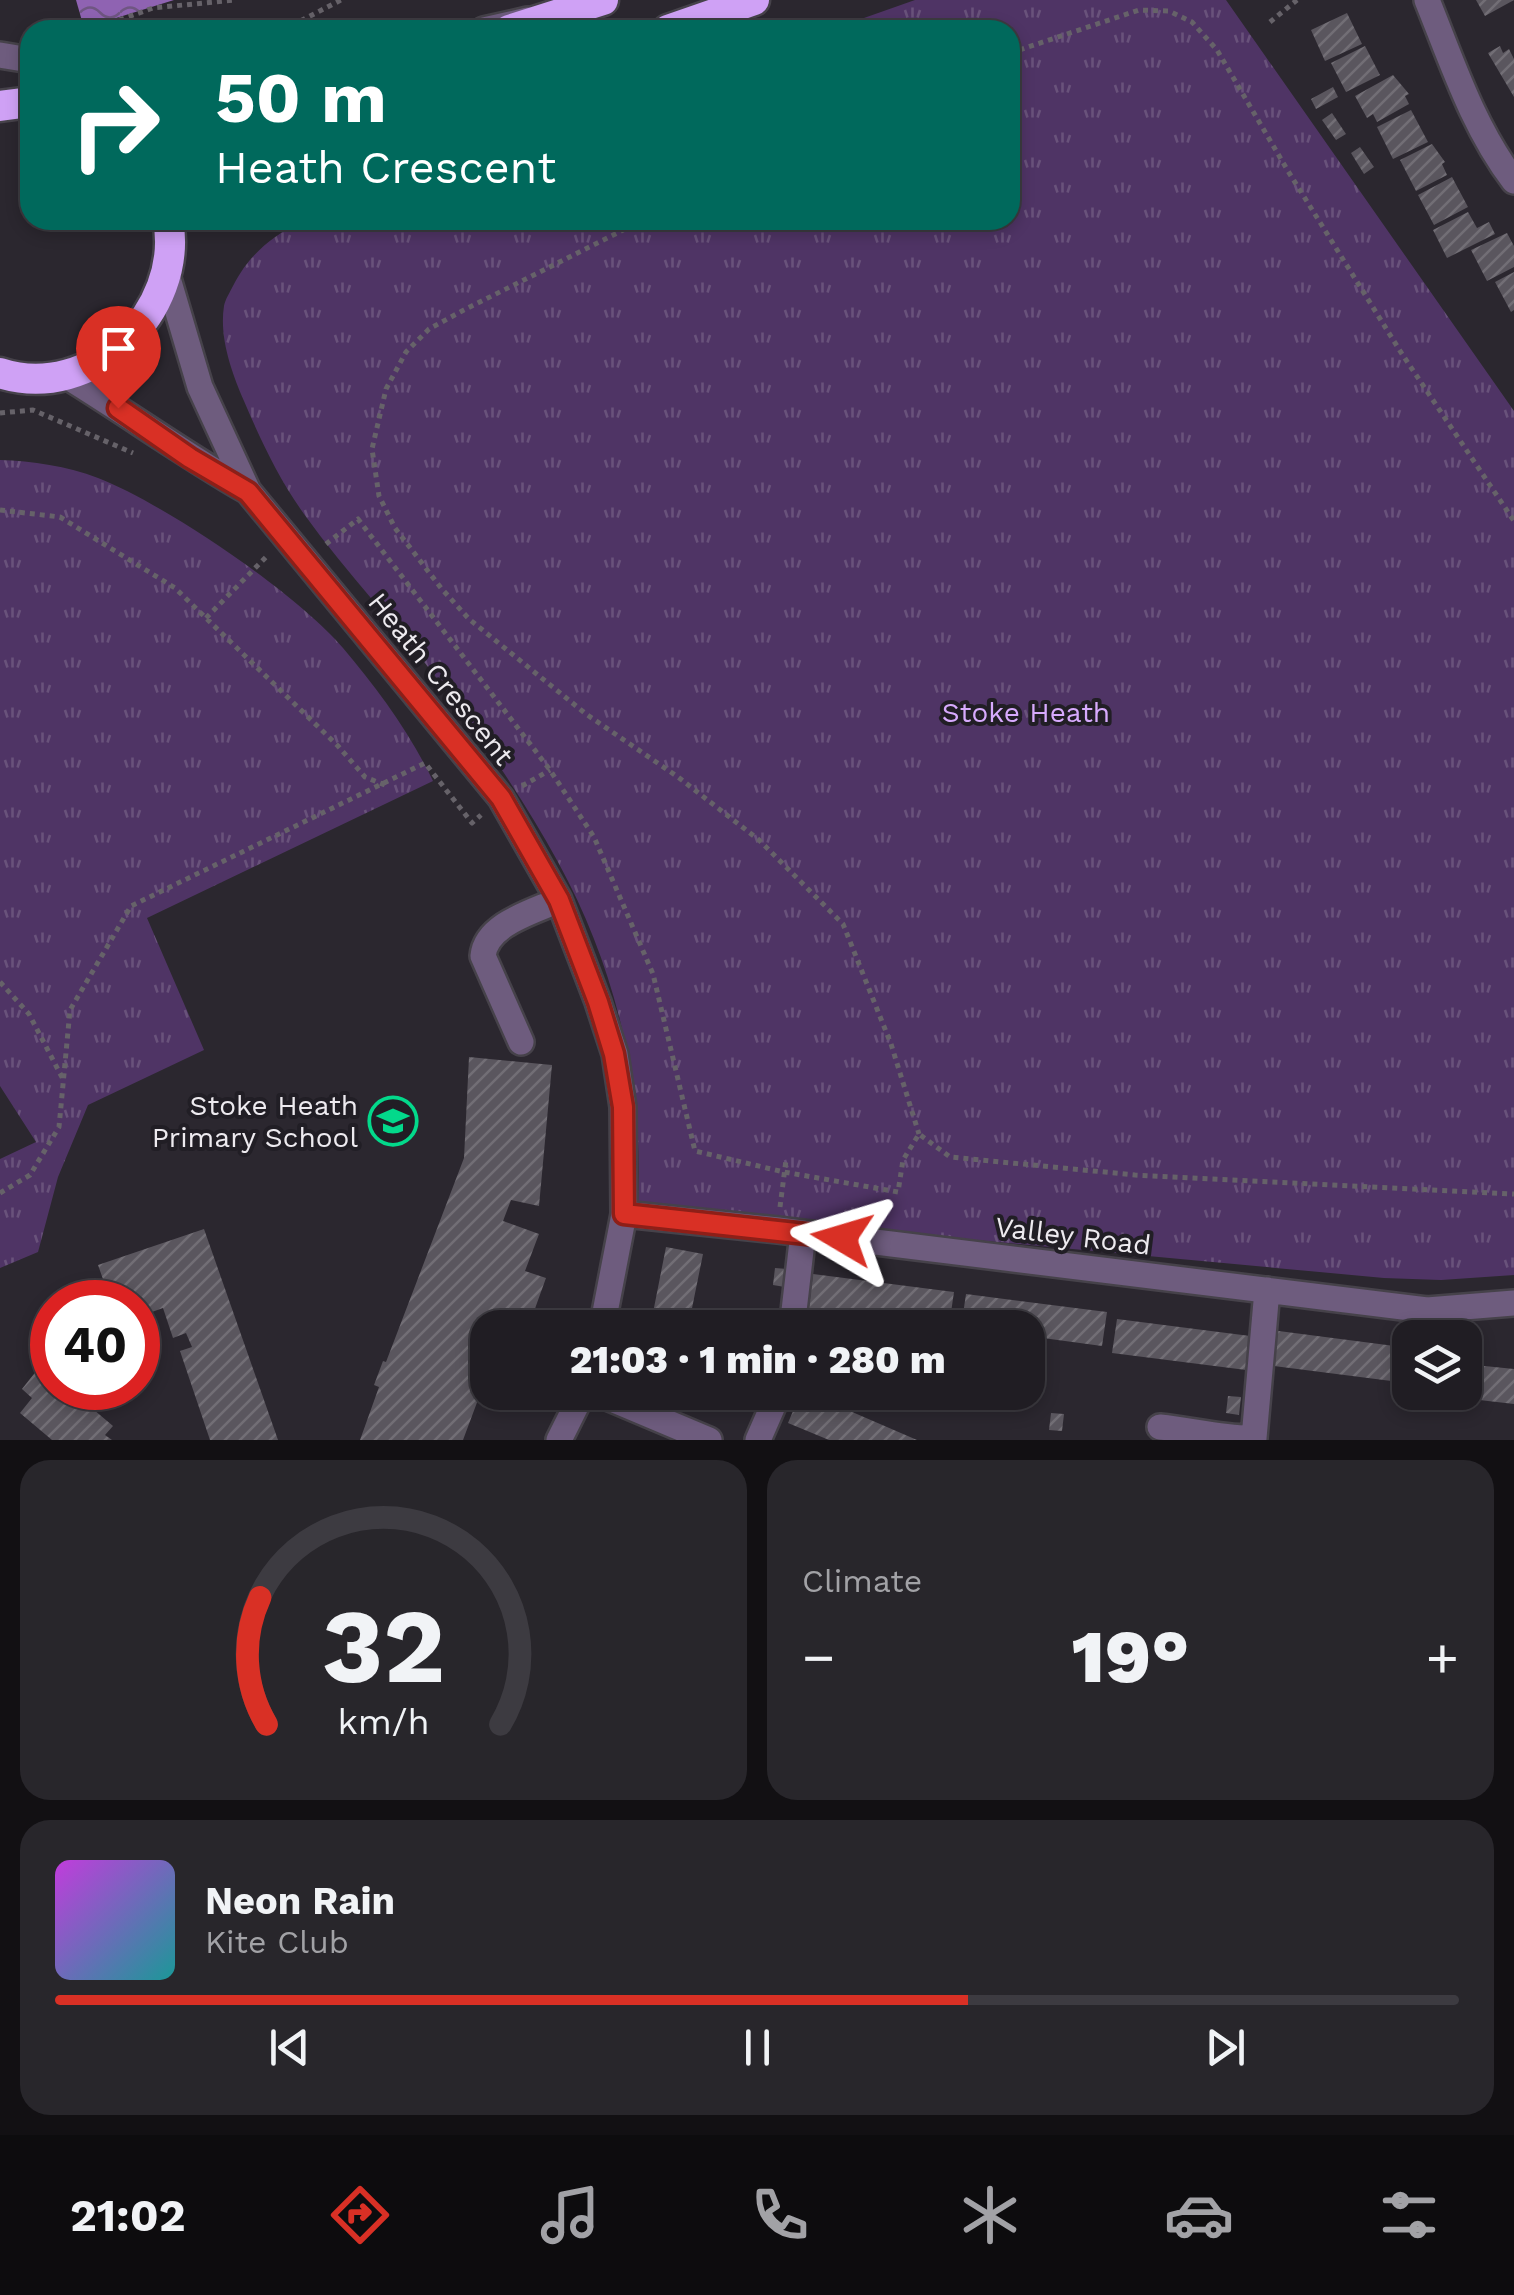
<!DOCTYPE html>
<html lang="en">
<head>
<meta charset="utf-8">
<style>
	:root { --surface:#201d23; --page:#28262b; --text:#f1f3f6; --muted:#a2a2a6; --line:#3d3b41; --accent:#d93025 }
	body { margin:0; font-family:"Work Sans",sans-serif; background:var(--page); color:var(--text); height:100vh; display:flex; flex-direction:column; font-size:38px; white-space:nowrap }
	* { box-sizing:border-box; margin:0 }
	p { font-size:32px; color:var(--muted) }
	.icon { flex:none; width:55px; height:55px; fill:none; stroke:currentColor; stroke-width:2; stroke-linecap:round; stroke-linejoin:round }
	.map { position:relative; height:1440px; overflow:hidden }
	.sheet { display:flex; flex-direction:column; gap:20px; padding:20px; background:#121013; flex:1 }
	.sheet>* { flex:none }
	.banner { position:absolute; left:20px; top:20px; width:1000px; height:210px; border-radius:30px; box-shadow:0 5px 15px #0003,0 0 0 2px var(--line); background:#00695c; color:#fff; overflow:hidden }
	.controls { position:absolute; left:1392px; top:1320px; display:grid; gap:20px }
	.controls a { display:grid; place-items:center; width:90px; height:90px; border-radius:20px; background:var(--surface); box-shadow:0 5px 15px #0003,0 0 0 2px var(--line); font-size:50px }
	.speed { position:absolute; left:30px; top:1280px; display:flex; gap:20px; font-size:50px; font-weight:700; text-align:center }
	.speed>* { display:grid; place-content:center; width:130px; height:130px; border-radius:50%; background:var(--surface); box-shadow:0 5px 15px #0003,0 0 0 2px var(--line); line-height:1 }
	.speed .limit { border:15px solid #d22; background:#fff; color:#111 }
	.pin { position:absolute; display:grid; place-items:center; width:85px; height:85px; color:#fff; margin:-102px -42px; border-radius:50% 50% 50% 0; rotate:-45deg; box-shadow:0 0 10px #0007 }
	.pin .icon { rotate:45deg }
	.me { position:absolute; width:110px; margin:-55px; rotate:277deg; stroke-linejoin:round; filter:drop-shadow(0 0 8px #0008) }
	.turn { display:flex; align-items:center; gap:35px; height:210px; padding:0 30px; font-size:45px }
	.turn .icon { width:130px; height:130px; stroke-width:2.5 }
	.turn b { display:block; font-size:70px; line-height:85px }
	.big { font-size:75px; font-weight:800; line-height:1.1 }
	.sheet .tile { flex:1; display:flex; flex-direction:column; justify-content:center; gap:15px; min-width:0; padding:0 35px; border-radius:30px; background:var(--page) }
	.sheet .dial { align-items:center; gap:0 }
	.dial svg { height:260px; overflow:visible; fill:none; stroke:var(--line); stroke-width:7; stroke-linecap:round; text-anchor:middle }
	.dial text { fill:var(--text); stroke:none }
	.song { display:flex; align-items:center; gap:30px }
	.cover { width:120px; height:120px; border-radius:15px; background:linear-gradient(135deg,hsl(290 70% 55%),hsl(180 70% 35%)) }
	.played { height:10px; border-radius:5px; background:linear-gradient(90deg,var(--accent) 65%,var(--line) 65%) }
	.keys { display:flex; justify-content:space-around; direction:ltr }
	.heat { display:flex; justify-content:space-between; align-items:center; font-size:55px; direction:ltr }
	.sheet .tiles { flex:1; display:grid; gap:20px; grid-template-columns:1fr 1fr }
	.tile:last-child { grid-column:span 2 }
	.trip { position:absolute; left:470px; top:1310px; width:575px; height:100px; border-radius:30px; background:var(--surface); box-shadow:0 5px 15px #0003,0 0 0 2px var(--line); font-weight:800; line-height:100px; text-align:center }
	.tabs { display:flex; height:160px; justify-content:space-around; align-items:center; background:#0d0c0e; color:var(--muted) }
	.tabs .icon { width:70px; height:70px }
	.tabs .selected { color:var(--accent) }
	.tabs b { font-size:45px; color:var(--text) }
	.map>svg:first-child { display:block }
	.park { fill:url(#park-tufts) }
	.water { fill:url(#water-waves) }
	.building { fill:url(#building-hatch) }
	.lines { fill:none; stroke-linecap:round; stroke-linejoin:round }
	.minor-casing { stroke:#46424a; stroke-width:30 }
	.highway-casing { stroke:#46424a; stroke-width:35 }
	.path { stroke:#666269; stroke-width:5; stroke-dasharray:5 5; stroke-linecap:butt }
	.minor { stroke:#6e5c7e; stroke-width:25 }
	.highway { stroke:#cfa1f5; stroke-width:30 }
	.route-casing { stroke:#8d1f18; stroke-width:25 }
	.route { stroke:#d93025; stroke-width:18 }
	.labels { text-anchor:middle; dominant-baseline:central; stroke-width:8; stroke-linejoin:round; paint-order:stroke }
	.street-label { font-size:28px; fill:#edeaef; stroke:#211e25 }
	.park-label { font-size:28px; fill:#d7aafd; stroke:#211e25 }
	.poi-label { font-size:28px; fill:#edeaef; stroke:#211e25; text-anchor:end }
</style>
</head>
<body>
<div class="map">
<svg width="1514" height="1440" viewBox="0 0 1514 1440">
	<defs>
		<pattern id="park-tufts" width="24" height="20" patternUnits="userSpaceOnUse" patternTransform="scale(2.5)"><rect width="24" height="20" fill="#4f3465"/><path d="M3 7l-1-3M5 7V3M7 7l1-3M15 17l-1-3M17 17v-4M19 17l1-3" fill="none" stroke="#69527b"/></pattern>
		<pattern id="water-waves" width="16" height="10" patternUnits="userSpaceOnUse" patternTransform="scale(2.5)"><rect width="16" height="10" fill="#8f63b2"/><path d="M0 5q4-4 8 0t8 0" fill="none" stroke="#6f5682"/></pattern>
		<pattern id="building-hatch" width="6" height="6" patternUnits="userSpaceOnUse" patternTransform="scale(2.5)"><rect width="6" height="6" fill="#5a565e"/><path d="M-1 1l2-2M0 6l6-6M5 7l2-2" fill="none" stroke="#726e75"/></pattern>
	</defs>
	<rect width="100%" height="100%" fill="#2b272f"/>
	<path class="park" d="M915 0H1226L1514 411V1275L1441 1280 1384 1278 804 1224 638 1203C644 1084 615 966 558 862 525 801 483 741 442 685 398 626 347 574 304 514 279 479 261 441 244 401 232 373 219 338 224 306 225 300 230 292 233 286 250 253 271 238 302 220H1010V30H830Z
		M0 460C32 461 67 466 98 478 165 504 296 593 343 648 377 688 410 733 433 781L147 918 204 1050 88 1105 58 1177 38 1252 0 1268V1159L36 1142 0 1086Z"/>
	<path class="water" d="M76 0H174L84 28Z"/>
	<path class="building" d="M1476 0H1514L1485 16Z
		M1347 13 1362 44 1325 61 1311 30Z
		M1365 46 1380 75 1346 92 1331 63Z
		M1500 46 1503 53 1509 49 1514 59V97L1488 53Z
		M1393 75 1409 94 1405 96 1409 104 1377 122 1373 114 1367 118 1355 96Z
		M1333 87 1338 97 1316 109 1311 99Z
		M1411 110 1428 142 1393 159 1377 127Z
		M1332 113 1346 134 1336 140 1322 120Z
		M1432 144 1445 162 1442 164 1447 175 1416 191 1400 160Z
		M1360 147 1374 167 1364 174 1351 153Z
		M1452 177 1468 207 1434 225 1418 195Z
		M1468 212 1477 228 1489 222 1495 234 1447 258 1433 230Z
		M1507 233 1514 246V267L1487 281 1471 250Z
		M1514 272V310L1511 312 1495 282Z
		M469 1057 552 1065 539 1206 511 1200 503 1221 539 1234 525 1271 546 1278 528 1328H488V1373L463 1440H360L379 1387 374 1385 383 1361 386 1362 464 1158Z
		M204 1229 278 1440H210L180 1351 192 1347 186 1333 173 1338 163 1308 138 1317V1302H111L98 1265Z
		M666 1247 703 1254 688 1328H650Z
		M775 1268 787 1269 785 1287 773 1285Z
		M813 1274 954 1292 949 1326 809 1308Z
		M966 1294 1107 1312 1102 1346 1028 1336V1328H961Z
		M773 1313 785 1315 784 1328H771Z
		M1117 1319 1258 1337 1254 1371 1112 1353Z
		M1271 1330 1410 1348 1407 1383 1267 1365Z
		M1465 1364 1514 1369V1404L1436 1395 1465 1392Z
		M41 1365 52 1375V1388H68L113 1426 105 1435 112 1440H52L20 1413 32 1398 22 1389Z
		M801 1392H806L917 1440H829L788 1423Z
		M1228 1396 1241 1397 1239 1415 1226 1413Z
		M1051 1413 1064 1414 1062 1431 1049 1430Z"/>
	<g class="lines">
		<g class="minor-casing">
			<path id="minor" d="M1427 0C1452 62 1473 127 1514 181
				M484 30 528 20
				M0 55 30 60
				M167 275 200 387 248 491 501 798 559 900 598 1002 615 1054 623 1107 624 1214 602 1328
				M65 375C127 413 185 455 248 491
				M521 1042 483 956C486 924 533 912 559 900
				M624 1214 778 1230 1427 1310 1514 1303
				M792 1328 803 1233
				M595 1392 709 1440
				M1160 1427C1192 1430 1222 1439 1254 1438L1267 1290
				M559 1440 583 1392
				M758 1440 779 1392"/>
		</g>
		<g class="highway-casing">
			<path id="highway" d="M509 30 603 0
				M668 30 754 0
				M0 106 30 102
				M0 373C91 403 185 311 168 220"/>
		</g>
		<path class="path" d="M1270 22 1297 0
			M91 30 153 8 234 0
			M283 30 341 0
			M1010 53 1139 10 1169 11 1192 22 1217 50 1288 171 1402 354 1514 521
			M643 220 462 311 429 329 406 352 386 389 372 449 379 496 395 528 441 588 469 619 586 714 678 777 759 840 843 924 891 1044 919 1134
			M0 413 33 410 133 453
			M0 510 60 517 175 588 338 746 365 777 385 785
			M326 544 358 519 550 770 594 837 653 974 695 1151 784 1172 898 1192 903 1160 919 1134 950 1157 1135 1175 1514 1194
			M206 618 267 556
			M522 786 550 770
			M0 982 29 1014 64 1081
			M0 1193 30 1175 59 1127 70 1010 131 906 425 763 472 823 481 815
			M780 1207 786 1160"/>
		<use href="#minor" class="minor"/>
		<use href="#highway" class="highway"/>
	</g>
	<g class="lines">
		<g class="route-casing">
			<path id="route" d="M118 408 190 458 248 492 501 798 559 900 598 1002 614 1054 623 1107 624 1214 842 1238"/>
		</g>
		<use href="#route" class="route"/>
	</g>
	<defs>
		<g id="school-ring" transform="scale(2.5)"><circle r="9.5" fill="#211e25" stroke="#03d98b" stroke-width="1.5"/><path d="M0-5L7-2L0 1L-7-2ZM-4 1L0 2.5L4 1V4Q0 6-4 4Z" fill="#03d98b"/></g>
	</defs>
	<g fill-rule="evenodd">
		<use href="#school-ring" x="393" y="1121"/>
	</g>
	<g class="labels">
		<g class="street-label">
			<text transform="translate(441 679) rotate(51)">Heath Crescent</text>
			<text transform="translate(1073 1236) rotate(7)">Valley Road</text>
		</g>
		<g class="park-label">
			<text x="1026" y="712">Stoke Heath</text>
		</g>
		<g class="poi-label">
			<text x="358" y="1105">Stoke Heath<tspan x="358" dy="32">Primary School</tspan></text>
		</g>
	</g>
</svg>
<div class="controls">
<a><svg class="icon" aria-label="layers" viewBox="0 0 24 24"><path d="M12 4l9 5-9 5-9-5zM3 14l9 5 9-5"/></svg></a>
</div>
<div class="speed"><div class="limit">40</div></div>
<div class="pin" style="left:118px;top:408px;background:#d93025"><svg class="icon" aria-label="arrive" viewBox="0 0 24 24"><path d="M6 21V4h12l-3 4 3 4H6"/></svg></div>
<svg class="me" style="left:842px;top:1238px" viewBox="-20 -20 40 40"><path d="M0-17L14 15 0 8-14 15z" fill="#d93025" stroke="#fff" stroke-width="4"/></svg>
<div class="trip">21:03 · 1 min · 280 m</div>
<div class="banner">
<div class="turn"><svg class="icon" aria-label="right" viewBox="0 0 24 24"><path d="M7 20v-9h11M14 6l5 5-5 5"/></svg><div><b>50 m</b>Heath Crescent</div></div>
</div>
</div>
<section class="sheet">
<div class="tiles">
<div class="tile dial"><svg viewBox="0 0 100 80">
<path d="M14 69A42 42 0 1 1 86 69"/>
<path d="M14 69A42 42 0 0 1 12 30" stroke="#d93025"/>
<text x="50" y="56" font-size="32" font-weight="700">32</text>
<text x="50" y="72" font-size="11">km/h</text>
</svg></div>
<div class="tile"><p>Climate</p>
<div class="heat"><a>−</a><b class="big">19°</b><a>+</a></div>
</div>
<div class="tile">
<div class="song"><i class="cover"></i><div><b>Neon Rain</b><p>Kite Club</p></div></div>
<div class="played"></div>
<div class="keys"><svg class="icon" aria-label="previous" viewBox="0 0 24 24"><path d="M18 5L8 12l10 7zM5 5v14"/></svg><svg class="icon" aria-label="pause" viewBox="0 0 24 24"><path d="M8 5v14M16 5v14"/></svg><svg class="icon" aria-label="next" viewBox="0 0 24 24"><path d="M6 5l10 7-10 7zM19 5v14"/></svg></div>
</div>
</div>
</section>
<nav class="tabs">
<b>21:02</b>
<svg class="icon selected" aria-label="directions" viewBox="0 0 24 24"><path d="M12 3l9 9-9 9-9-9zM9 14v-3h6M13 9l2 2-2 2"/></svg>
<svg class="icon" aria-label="music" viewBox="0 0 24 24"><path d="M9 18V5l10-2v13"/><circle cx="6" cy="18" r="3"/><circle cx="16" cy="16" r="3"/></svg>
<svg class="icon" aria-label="phone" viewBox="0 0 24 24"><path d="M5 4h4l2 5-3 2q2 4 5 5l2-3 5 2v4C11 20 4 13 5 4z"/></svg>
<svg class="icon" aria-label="climate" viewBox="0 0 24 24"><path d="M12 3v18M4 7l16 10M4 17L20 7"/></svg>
<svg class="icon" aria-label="car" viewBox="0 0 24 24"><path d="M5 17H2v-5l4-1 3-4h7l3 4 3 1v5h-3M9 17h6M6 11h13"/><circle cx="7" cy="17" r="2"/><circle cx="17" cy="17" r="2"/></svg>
<svg class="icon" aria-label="filters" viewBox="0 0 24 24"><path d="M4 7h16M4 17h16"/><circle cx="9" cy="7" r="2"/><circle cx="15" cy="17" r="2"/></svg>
</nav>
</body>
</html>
